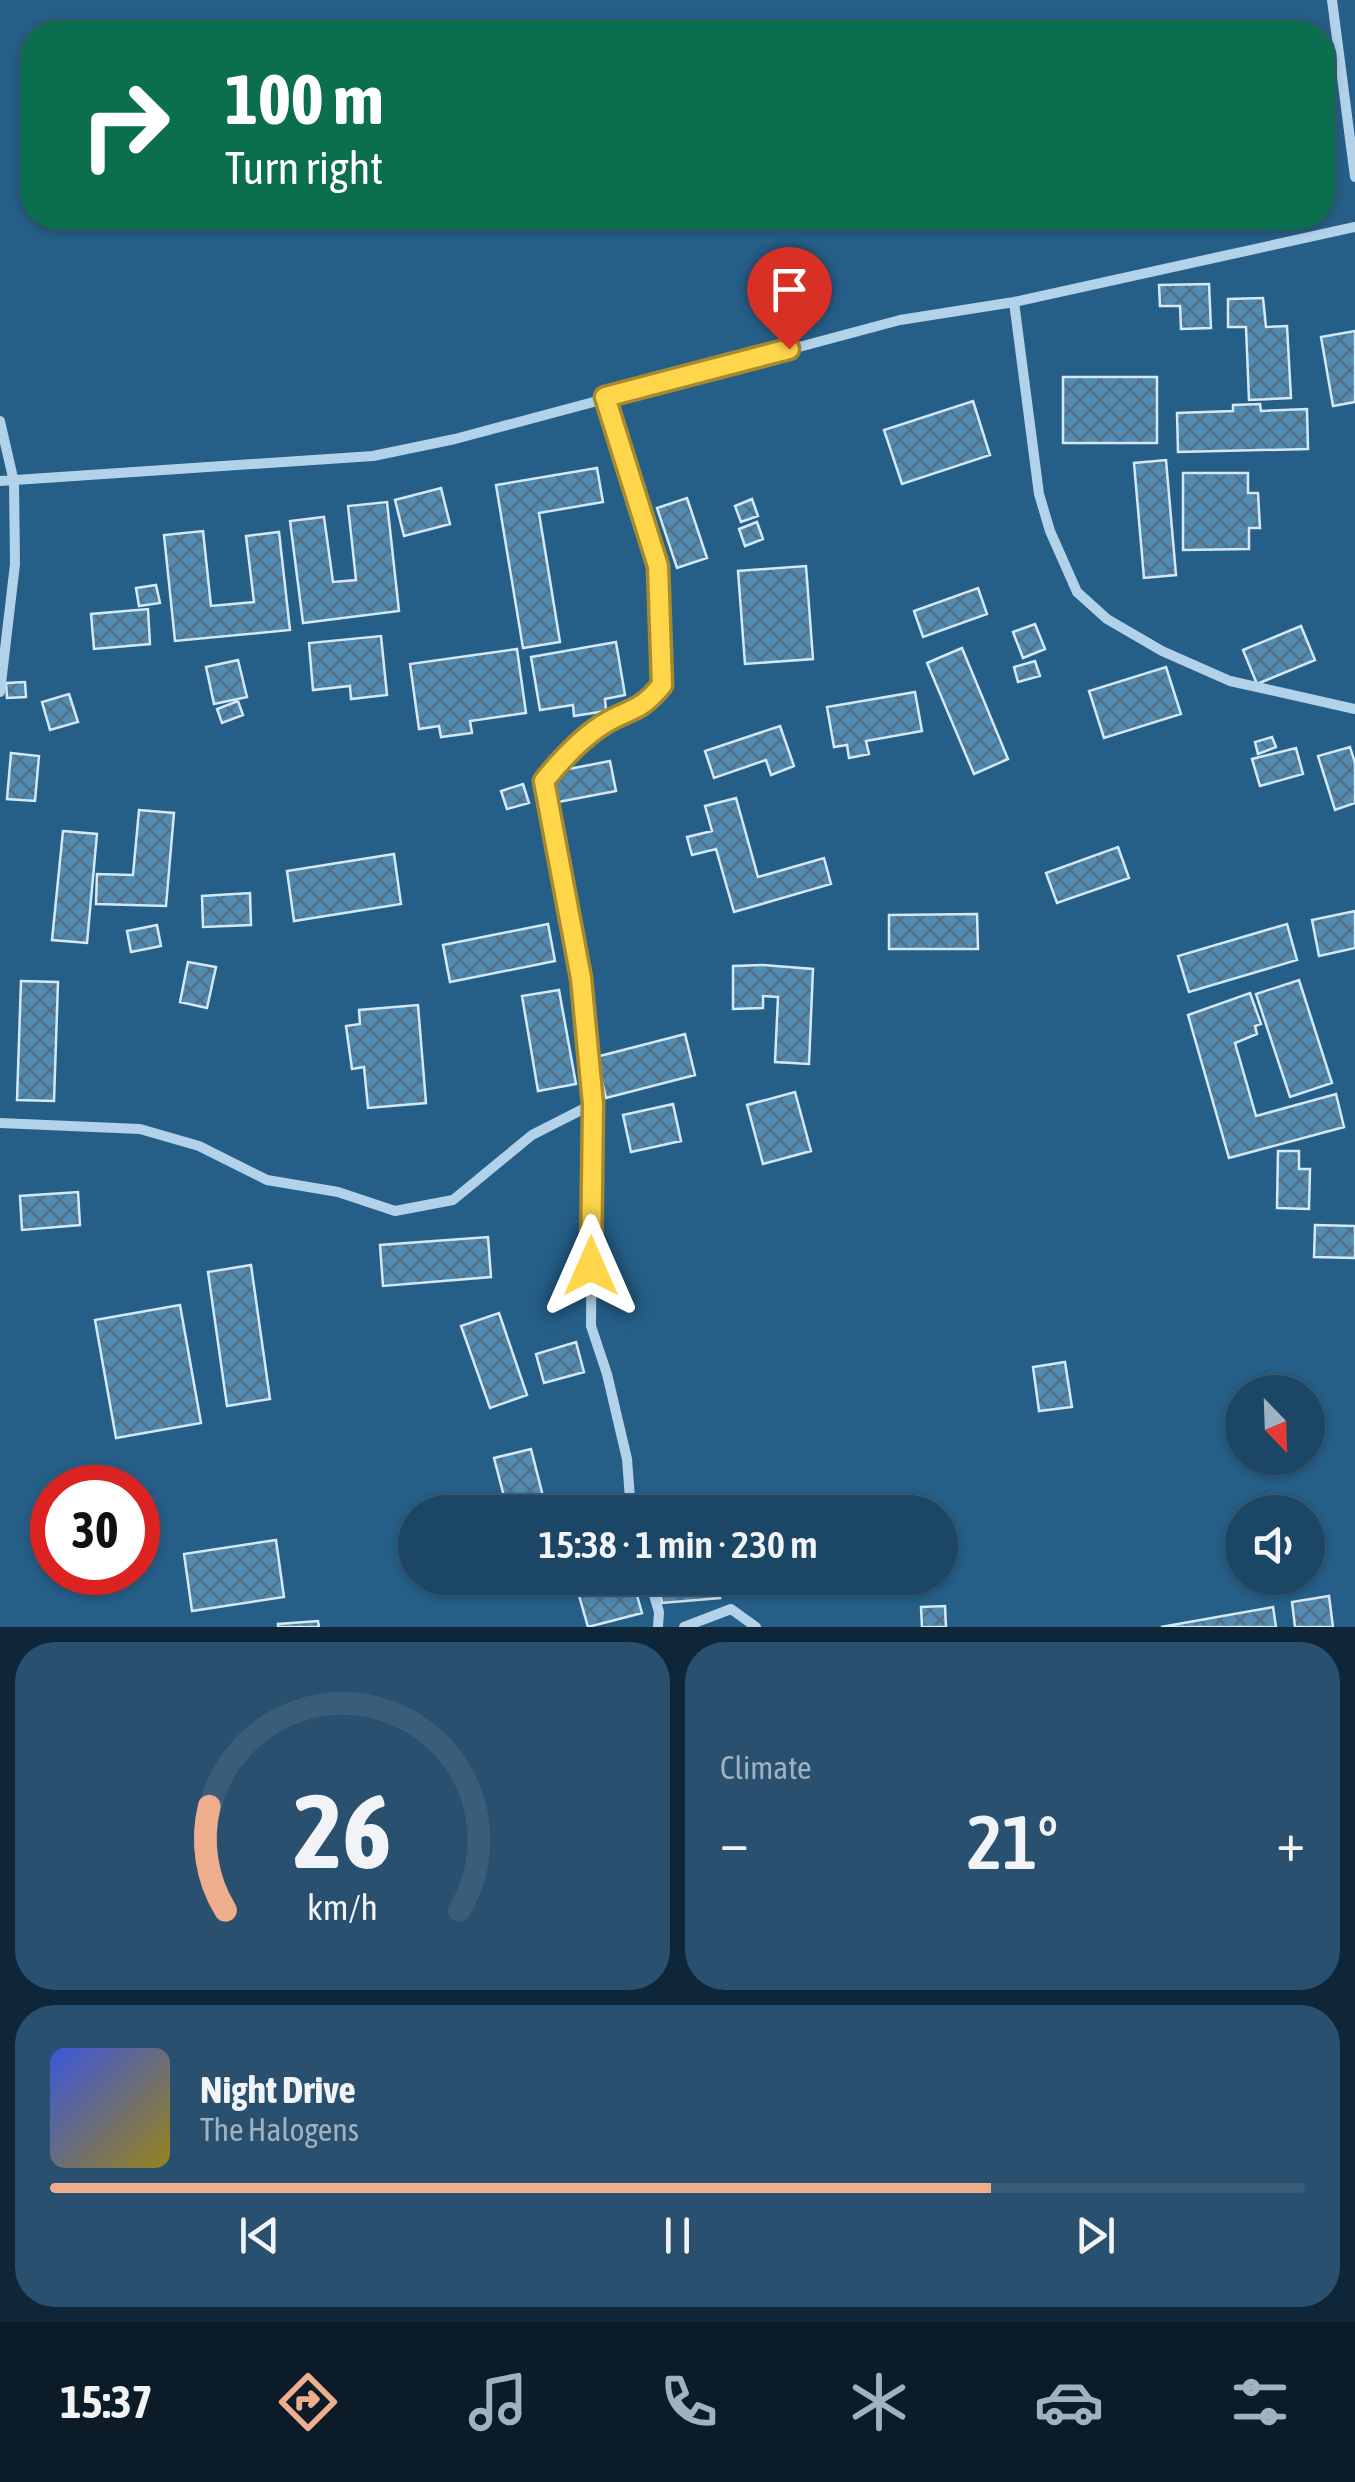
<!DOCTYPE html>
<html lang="en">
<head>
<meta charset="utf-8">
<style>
	:root { --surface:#1c4665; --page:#29506e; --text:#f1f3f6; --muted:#a0b1bf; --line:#3a5e79; --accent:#eead8d }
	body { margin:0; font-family:"Asap Condensed",sans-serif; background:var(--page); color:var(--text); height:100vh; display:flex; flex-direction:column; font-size:38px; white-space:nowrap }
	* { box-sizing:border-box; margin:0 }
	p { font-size:32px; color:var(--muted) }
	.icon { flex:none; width:55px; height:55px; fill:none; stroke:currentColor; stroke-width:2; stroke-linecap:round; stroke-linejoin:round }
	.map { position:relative; height:1627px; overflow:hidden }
	.panel { display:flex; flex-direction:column; gap:15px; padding:15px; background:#0f2638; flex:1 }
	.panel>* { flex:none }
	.banner { position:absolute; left:20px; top:20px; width:1315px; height:210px; border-radius:40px; box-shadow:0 2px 8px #0004,0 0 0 2px var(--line); background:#0b6e4f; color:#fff; overflow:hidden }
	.needle { width:65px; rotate:157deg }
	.fabs { position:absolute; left:1225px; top:1375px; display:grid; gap:20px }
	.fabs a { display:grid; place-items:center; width:100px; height:100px; border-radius:50%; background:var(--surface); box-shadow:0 2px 8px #0004,0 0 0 2px var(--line); font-size:50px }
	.speed { position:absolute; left:30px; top:1465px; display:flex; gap:20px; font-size:50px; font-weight:700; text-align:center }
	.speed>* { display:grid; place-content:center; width:130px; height:130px; border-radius:50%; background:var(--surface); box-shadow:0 2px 8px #0004,0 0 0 2px var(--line); line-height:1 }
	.speed .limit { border:15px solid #d22; background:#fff; color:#111 }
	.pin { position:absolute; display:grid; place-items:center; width:85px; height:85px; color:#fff; margin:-102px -42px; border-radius:50% 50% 50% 0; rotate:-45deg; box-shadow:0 0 10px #0007 }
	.pin .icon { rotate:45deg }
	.me { position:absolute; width:110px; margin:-55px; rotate:0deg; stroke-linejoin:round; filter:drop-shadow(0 0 8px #0008) }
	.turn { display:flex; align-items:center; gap:35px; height:210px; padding:0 40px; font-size:45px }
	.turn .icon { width:130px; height:130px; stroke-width:2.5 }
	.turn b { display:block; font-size:70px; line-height:85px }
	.big { font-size:75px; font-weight:600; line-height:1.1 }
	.panel .card { flex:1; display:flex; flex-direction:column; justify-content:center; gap:15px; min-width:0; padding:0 35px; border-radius:40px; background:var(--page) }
	.panel .dial { align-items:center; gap:0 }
	.dial svg { height:260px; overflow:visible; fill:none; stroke:var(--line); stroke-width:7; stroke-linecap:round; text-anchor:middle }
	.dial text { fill:var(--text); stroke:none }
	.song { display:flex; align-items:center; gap:30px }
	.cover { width:120px; height:120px; border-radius:15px; background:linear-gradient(135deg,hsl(230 70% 55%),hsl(50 70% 35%)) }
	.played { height:10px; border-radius:5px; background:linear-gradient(90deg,var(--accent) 75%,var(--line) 75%) }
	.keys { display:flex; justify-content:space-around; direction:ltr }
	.heat { display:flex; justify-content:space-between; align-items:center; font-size:55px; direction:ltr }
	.panel .tiles { flex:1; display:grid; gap:15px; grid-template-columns:1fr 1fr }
	.card:last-child { grid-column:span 2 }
	.trip { position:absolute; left:398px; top:1495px; width:560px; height:100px; border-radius:50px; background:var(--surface); box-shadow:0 2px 8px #0004,0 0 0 2px var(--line); font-weight:600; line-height:100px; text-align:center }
	.dock { display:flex; height:160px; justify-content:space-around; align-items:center; background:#0b1c28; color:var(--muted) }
	.dock .icon { width:70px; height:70px }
	.dock .on { color:var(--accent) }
	.dock b { font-size:45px; color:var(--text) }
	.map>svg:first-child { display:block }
	.building { fill:url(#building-cross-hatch); stroke:#d4e9f7; stroke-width:2.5 }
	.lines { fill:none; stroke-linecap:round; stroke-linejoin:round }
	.minor { stroke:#b1d2e9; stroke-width:10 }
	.route-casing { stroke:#a68a30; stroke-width:25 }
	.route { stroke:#ffd54a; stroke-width:18 }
</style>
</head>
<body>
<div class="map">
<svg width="1355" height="1627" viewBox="0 0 1355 1627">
	<defs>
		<pattern id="building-cross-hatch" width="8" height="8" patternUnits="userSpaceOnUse" patternTransform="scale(2.5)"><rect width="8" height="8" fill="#528ab0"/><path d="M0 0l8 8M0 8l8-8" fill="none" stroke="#507188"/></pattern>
	</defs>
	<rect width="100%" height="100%" fill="#255e87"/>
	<path class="building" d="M1209 284 1211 328 1181 329 1180 306H1160L1159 285Z
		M1263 298 1266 327 1287 326 1291 398 1249 400 1246 327H1228V299Z
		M1355 331V402L1333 406 1321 337Z
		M1063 377H1157V443H1063Z
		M973 401 990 455 902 484 884 430Z
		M1260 404 1261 411 1307 409 1308 449 1178 452 1177 413 1233 411V405Z
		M1166 460 1176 575 1144 578 1134 463Z
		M597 468 603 502 539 513 560 642 523 648 496 485Z
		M1183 473H1248V493H1258L1260 528H1249V549L1183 550Z
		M441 488 450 524 404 536 395 500Z
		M687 498 707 558 677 568 657 508Z
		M752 499 758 516 741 522 735 506Z
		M387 502 399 611 303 623 290 521 324 517 333 582 356 580 348 506Z
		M757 522 763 539 745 546 739 529Z
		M203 531 211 606 254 602 246 536 279 532 290 630 175 641 164 535Z
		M806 566 813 659 745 664 738 571Z
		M156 585 160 603 139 606 136 588Z
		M978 588 987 614 923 637 914 611Z
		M148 609 150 644 94 649 91 614Z
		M1035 624 1045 649 1023 658 1013 632Z
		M1301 626 1315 660 1257 684 1243 650Z
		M381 636 387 695 351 699 350 686 313 690 309 643Z
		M616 642 625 695 605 699 606 711 574 716 573 705 540 710 531 657Z
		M962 648 1008 759 974 774 927 663Z
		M517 649 526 713 470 721 472 733 441 737 439 726 419 729 410 664Z
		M238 660 247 697 214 704 206 667Z
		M1035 661 1040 676 1018 682 1014 667Z
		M1166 667 1181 714 1104 738 1089 691Z
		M25 682 26 697 7 698 6 683Z
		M915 692 922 731 866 741 869 754 849 758 847 745 834 747 827 707Z
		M69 694 78 722 50 730 42 702Z
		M238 701 243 715 222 723 217 709Z
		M780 726 794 766 771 775 766 760 714 778 705 751Z
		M1272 737 1276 747 1258 754 1255 742Z
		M1350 747 1355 763V803L1335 810 1318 756Z
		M1296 748 1303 774 1260 786 1252 759Z
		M11 753 39 756 35 801 7 799Z
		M610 761 616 791 558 802 553 772Z
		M523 784 529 803 507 809 501 791Z
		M736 798 758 877 824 858 831 884 734 912 716 849 692 855 687 837 712 831 705 806Z
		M139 810 174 813 166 906 96 904 97 874 133 875Z
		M63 831 97 834 87 943 52 940Z
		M1118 847 1129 878 1057 903 1046 873Z
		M394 854 401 904 294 921 287 871Z
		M250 893 251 925 203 927 202 896Z
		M1355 911V948L1319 956 1312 920Z
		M977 914 978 949H889V915Z
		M548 924 555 961 450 982 443 945Z
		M1287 924 1297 960 1189 992 1178 956Z
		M157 925 161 946 131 952 127 931Z
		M188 962 216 967 207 1008 180 1002Z
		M763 965 813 969 809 1064 775 1062 778 997 763 996V1008L733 1009V966Z
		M1299 980 1332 1083 1290 1097 1256 994Z
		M21 981 58 982 54 1101 17 1100Z
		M559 990 576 1084 538 1091 522 996Z
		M1250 993 1261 1024 1255 1026 1257 1034 1235 1043 1256 1116 1336 1094 1344 1127 1229 1158 1188 1015Z
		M418 1005 426 1103 368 1108 364 1067 352 1069 346 1026 360 1024 359 1010Z
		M685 1034 695 1075 606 1098 596 1057Z
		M795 1092 811 1151 763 1164 747 1105Z
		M673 1104 681 1141 631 1152 623 1115Z
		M1278 1151H1299V1169H1310L1309 1209 1277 1208Z
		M78 1192 80 1225 22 1230 20 1196Z
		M1315 1225 1355 1226V1258L1314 1257Z
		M488 1237 491 1277 383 1286 380 1245Z
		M251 1265 270 1399 227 1406 208 1272Z
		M180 1305 201 1423 116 1438 95 1320Z
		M499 1313 527 1395 490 1408 461 1326Z
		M576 1342 584 1372 544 1383 536 1354Z
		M1065 1362 1072 1407 1039 1411 1033 1367Z
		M531 1449 547 1512H508L494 1458Z
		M276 1540 284 1597 192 1611 184 1554Z
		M574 1578H632L642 1613 588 1627Z
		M657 1578H718L720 1598 662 1603Z
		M1329 1596 1333 1627H1295L1292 1602Z
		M945 1606 946 1627H922L921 1607Z
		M1273 1607 1276 1627H1161Z
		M318 1621 319 1627H278V1624Z"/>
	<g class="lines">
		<path class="minor" d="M1332 0 1355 177
			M1014 302 1039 494 1050 531 1077 592 1107 619 1162 651 1230 681 1355 709
			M605 397 658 566 661 685C637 715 630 707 602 725 579 740 561 760 544 781L581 978 593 1104 591 1326 607 1374 627 1459 631 1512
			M0 421 14 482 15 564 0 692
			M0 481 373 456 455 439 900 320 1014 302 1355 227
			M0 1123 140 1129 199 1146 267 1180 338 1192 395 1211 453 1200 532 1135 593 1104
			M649 1578 659 1612 658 1627
			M684 1627 731 1609 756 1627"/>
	</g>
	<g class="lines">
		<g class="route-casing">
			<path id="route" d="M591 1266 593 1104 581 978 544 781C561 760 579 740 602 725 630 707 637 715 662 685L658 566 605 397 789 349"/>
		</g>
		<use href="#route" class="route"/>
	</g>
</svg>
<div class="fabs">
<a><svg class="needle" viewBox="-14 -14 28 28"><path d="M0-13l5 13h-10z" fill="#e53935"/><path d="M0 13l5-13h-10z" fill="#a0b1bf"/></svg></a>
<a><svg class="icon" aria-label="sound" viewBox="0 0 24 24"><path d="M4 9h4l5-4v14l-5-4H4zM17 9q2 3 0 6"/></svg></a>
</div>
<div class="speed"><div class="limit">30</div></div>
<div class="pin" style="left:789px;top:349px;background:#d93025"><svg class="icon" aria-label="arrive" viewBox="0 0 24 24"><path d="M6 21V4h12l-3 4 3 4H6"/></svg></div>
<svg class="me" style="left:591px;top:1266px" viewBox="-20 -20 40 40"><path d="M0-17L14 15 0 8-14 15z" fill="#ffd54a" stroke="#fff" stroke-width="4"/></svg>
<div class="trip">15:38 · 1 min · 230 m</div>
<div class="banner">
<div class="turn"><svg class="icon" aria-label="right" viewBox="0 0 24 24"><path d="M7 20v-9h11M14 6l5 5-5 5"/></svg><div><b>100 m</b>Turn right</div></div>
</div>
</div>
<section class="panel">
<div class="tiles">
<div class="card dial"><svg viewBox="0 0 100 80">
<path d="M14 69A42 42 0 1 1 86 69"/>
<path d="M14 69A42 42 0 0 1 9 37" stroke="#eead8d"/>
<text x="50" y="56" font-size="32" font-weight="700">26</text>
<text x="50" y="72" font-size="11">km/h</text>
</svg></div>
<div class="card"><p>Climate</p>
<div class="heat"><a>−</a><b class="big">21°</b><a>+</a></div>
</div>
<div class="card">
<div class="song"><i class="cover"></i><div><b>Night Drive</b><p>The Halogens</p></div></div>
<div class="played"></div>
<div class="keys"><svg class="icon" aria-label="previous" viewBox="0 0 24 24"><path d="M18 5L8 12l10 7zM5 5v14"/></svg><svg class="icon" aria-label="pause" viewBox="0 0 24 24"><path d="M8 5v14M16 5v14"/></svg><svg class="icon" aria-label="next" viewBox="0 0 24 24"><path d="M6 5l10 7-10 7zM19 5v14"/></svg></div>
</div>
</div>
</section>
<nav class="dock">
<b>15:37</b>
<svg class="icon on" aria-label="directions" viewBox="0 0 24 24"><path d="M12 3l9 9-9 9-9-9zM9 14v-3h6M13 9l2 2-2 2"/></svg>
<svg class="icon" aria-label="music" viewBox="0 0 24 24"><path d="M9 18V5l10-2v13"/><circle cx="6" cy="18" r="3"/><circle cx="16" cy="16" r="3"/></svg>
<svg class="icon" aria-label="phone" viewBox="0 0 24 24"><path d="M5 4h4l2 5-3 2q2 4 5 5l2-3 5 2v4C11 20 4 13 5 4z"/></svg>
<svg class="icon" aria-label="climate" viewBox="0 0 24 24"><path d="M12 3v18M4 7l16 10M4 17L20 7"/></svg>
<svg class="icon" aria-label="car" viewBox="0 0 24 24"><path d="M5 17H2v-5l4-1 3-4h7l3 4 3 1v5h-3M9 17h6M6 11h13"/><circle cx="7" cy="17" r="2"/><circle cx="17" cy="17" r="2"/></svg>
<svg class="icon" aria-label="filters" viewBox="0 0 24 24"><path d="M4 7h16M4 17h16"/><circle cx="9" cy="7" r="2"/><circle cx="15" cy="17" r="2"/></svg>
</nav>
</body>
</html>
